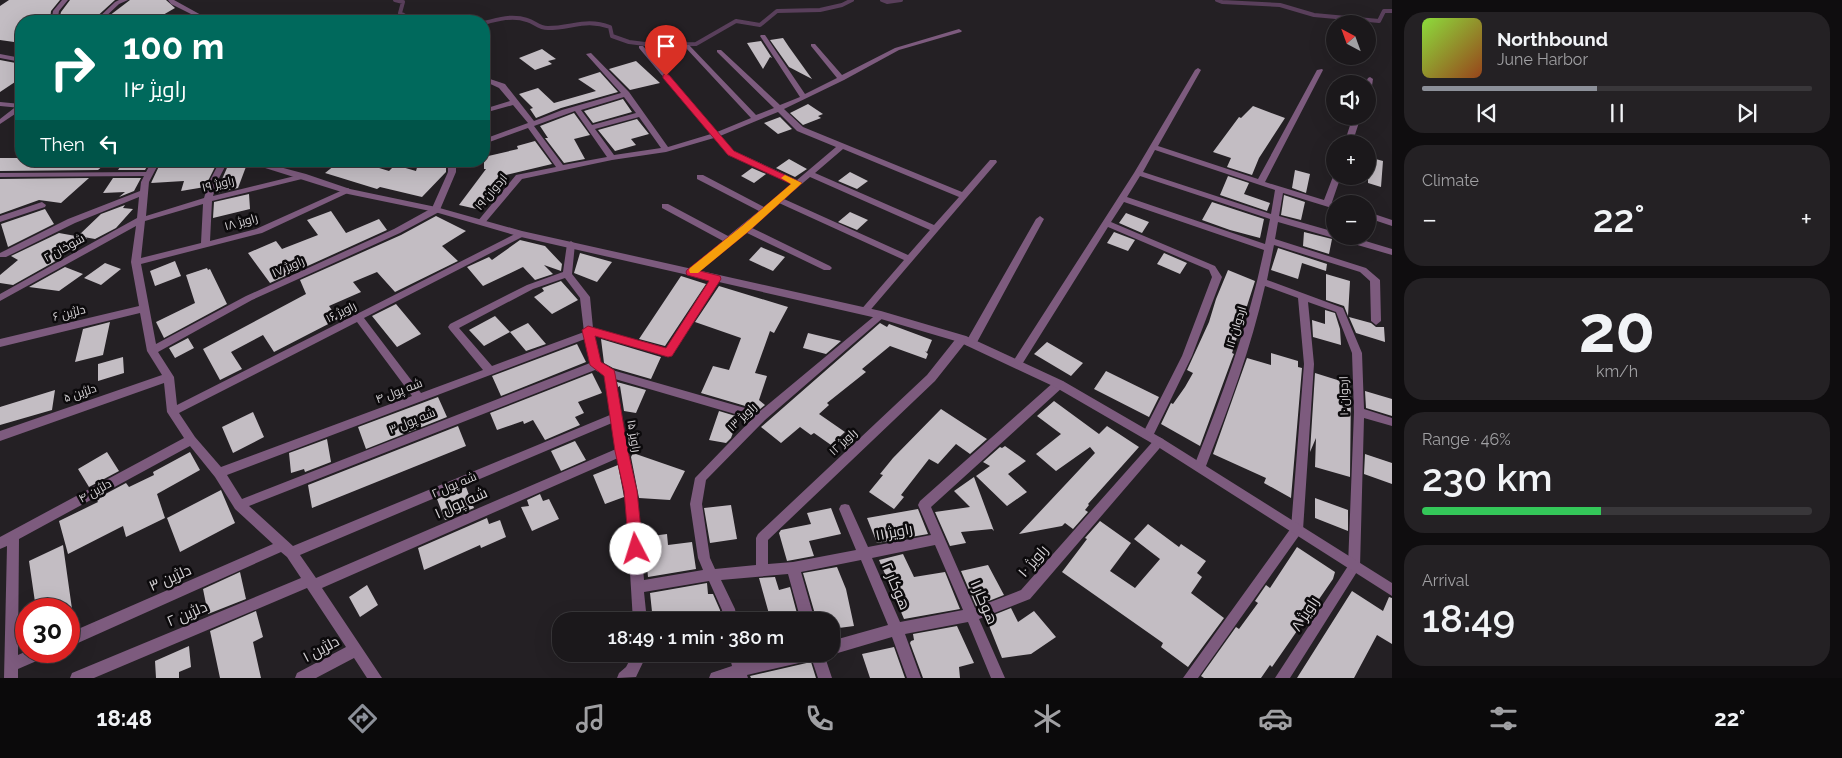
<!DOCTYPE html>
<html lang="en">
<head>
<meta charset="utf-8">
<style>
	:root { --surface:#1b181b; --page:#242124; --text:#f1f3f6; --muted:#a0a0a3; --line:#39373a; --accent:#8c9099 }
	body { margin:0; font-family:Raleway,Cairo,sans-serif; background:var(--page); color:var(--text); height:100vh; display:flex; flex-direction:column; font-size:19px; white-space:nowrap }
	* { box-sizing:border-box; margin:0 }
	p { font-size:16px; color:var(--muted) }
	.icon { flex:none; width:28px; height:28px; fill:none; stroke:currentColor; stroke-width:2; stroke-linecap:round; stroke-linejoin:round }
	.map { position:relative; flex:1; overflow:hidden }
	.drawer { display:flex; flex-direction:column; gap:12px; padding:12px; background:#0f0d0f; width:450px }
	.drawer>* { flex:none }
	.top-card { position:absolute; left:15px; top:15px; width:475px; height:152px; border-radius:20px; box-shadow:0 5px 20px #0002,0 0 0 1px var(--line); background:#00695c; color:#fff; overflow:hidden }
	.needle { width:32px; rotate:319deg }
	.fabs { position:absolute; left:1326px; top:15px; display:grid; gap:10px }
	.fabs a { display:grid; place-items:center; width:50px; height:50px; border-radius:50%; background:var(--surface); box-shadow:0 5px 20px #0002,0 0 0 1px var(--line); font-size:25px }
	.speed { position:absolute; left:15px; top:598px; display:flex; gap:10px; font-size:25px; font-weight:700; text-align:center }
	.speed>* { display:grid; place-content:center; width:65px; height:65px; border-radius:50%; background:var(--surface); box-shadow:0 5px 20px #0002,0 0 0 1px var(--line); line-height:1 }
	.speed .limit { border:8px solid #d22; background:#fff; color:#111 }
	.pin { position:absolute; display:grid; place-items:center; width:42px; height:42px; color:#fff; margin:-51px -21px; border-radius:50% 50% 50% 0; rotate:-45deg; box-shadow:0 0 5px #0007 }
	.pin .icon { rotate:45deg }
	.me { position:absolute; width:55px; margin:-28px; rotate:355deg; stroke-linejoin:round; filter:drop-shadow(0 0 4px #0008) }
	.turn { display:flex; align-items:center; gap:18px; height:105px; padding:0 25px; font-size:22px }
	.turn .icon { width:65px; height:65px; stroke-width:2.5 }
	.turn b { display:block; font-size:35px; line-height:42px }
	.then { display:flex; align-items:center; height:48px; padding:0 25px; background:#0003; gap:10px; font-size:19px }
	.big { font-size:38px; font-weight:600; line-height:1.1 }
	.drawer .widget { flex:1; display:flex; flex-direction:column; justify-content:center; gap:8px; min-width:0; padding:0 18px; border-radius:20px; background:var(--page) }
	.drawer .dial { align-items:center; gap:0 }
	.dial b { font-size:65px; line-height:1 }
	.song { display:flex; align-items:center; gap:15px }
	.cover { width:60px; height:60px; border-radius:8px; background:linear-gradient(135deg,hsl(90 70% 55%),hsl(20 70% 35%)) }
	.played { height:5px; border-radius:2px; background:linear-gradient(90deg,var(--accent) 45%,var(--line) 45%) }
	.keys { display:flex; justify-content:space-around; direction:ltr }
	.heat { display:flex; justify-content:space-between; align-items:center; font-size:28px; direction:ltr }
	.charge { height:8px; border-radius:4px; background:linear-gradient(90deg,#34c759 46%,var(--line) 0) }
	.trip { position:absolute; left:552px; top:612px; width:288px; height:50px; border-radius:20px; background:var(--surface); box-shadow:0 5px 20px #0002,0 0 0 1px var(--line); font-weight:600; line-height:50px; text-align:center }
	.dock { display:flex; height:80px; justify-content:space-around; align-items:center; background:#0b0a0b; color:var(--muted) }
	.dock .icon { width:35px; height:35px }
	.dock .current { color:var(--accent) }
	.dock b { font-size:22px; color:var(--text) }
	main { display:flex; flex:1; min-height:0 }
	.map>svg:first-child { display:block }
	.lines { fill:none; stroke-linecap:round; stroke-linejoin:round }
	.stream { stroke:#593f5b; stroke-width:4 }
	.building { fill:#c3bdc3 }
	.minor { fill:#7d5b7e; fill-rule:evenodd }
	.tertiary { fill:#7d5b7e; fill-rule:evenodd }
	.route { fill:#e11d48; stroke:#92132f }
	.slow { fill:#f59e0b }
	.labels { text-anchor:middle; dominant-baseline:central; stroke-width:5; stroke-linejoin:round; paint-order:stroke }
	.street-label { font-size:12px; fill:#d6d3d6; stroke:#0c0a0c }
	.near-street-label { font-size:15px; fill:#d6d3d6; stroke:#0c0a0c }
</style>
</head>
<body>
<main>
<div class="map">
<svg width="1392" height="678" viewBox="0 0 1392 678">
	<rect width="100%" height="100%" fill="#242024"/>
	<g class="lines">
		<path class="stream" d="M395 0 403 2 400 13 412 20 461 19 467 21
			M882 0 887 2 901 0
			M1217 0 1222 2 1280 5 1314 15 1379 21 1384 11H1392
			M484 23C498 19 513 15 527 20 535 22 538 28 548 28 572 28 586 18 610 27L612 36 629 42 653 45 696 44 736 21 760 25 777 11 820 10 842 5 852 0"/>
	</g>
	<path class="building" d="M9 0H60L51 11 50 19 55 21H21V43L0 40V6Z
		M70 0H115L93 20 71 21 60 16 61 12Z
		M130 0H166L175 8 156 19 109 16Z
		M783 38 789 47 812 79 789 67 770 40Z
		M761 41 772 58 770 57 763 69 747 43Z
		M542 49 556 59 548 61 552 64 535 70 519 58Z
		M0 60 21 64V78L0 92Z
		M636 61 660 83 630 90 609 69Z
		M600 72 618 92 561 108 536 118 530 109 533 108 519 94 538 88 554 103 596 91 578 79Z
		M623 99 632 112 593 123 584 111Z
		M808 104 823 114 818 116 821 118 803 125 790 113Z
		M1253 106 1285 118 1259 158 1252 175 1227 167 1231 158 1213 152 1239 117 1241 118Z
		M574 113 590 135 574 139 585 159 564 163 545 138H548L540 126Z
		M780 117 792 129 778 134 764 123Z
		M637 119 649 134 631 139 636 145 615 151 598 130Z
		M535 141 552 164 502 176 507 179 481 210 459 205 486 169H484V157L518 149 517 146Z
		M1368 157 1383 161 1381 187 1368 183Z
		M0 158H21V161H100L97 165H104L98 170 0 171Z
		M789 159 807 169 795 177 776 168Z
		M164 161H218L205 187 181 191 184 181 151 183 161 162Z
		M230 161H241L247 164 238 188 216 193Z
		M340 161H356L389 171 395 165 416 171 419 161H446V172L422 197 380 187 377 189 325 173Z
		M143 163H149L145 170H118L122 164Z
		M752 168 766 174 754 183 741 176Z
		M1295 170 1310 174 1306 193 1292 188Z
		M850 172 868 181 857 189 838 181Z
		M1228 176 1249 183 1244 194 1270 203 1267 211 1220 195Z
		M89 178 61 203 39 200 0 214V179Z
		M113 178H141L134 191 119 197 125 192 103 193Z
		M249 194 250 209 213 218 214 202Z
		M1284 195 1305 202 1301 220 1281 215Z
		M1212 202 1264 219 1260 238 1230 230 1202 220Z
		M125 205 123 208 133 209 116 228 95 239 78 236 101 214Z
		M45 209 54 224 8 247 1 224Z
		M331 211 346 233 379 219 387 230 270 283 248 253 276 241 282 249 318 235 307 220Z
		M850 212 868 220 857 230 838 222Z
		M1126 213 1149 222 1142 233 1119 223Z
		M436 216 466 231 442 246 458 261 395 292 377 272 353 282 361 292 329 306 338 319 274 352 263 335 231 352 242 369 220 380 203 349 306 294 300 280 401 235Z
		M1114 232 1135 240 1128 251 1107 243Z
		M1304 232 1332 239 1329 254 1303 246Z
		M59 233 87 238 54 262 13 285 0 283V275L18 260 11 256Z
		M520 240 545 246 562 264 561 271 544 265 553 274 535 280 523 267 483 286 467 267 489 257 492 260Z
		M761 247 785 257 773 271 749 260Z
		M1278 248 1327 264 1326 271 1302 263 1298 279 1271 270Z
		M580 253 612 262 597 282 574 273Z
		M1164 253 1187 263 1180 274 1157 264Z
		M175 261 181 276 155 286 150 271Z
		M105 263 121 269 101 285 84 278Z
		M65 267 83 274 59 291 29 287Z
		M207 268 208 270 210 269 227 304 164 338 156 322 195 303 186 275Z
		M1228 270 1255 281 1232 353 1234 354 1232 359 1200 446 1161 424 1171 403 1173 404 1185 387 1193 373 1187 370 1209 322 1216 299Z
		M1326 274 1350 281 1348 316 1344 306 1326 300Z
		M681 276 706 284 665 346 639 339Z
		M561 281 578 300 552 314 534 297 544 291 542 288Z
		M719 286 788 307 774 333 770 331 755 373 767 376 759 400 765 405 759 410 701 393 713 366 729 370 741 338 695 322Z
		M396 304 421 334 397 347 372 316Z
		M1325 310 1335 313 1340 329 1341 345 1313 337 1312 320 1325 324Z
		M495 316 510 332 484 346 469 330Z
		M1349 317 1371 323 1376 327H1384L1385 342 1356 333Z
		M110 322 103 355 75 362 83 329Z
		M528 323 546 344 526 351 510 332Z
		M880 323 887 327 889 324 932 340 927 352 925 351 928 354 926 359 890 346 862 369 866 372 827 403 829 405 819 414 845 432 831 445 814 433 811 435 800 427 781 443 761 427Z
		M808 333 841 341 826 354 803 348Z
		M188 338 194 348 175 358 169 348Z
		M601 339 661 357 651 379 613 368 604 363Z
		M1047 342 1083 363 1071 376 1034 354Z
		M577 344 586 362 501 396 492 376Z
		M1271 353 1298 361V367L1302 368 1291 498 1264 483 1266 478 1213 454 1247 358 1271 365Z
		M123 357 124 373 98 381V364Z
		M1106 371 1159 397 1149 417 1094 389Z
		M592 373 602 393 578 402 584 413 575 417 580 425 545 440 533 420 524 424 523 421 497 430 490 413Z
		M1315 373 1347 383V386L1351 387 1350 477 1315 467 1316 438 1310 452Z
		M617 382 646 390 636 413 624 411 620 386 618 387Z
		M55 390 52 410 0 425V407Z
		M1365 391 1392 399V416L1366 408Z
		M438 397 447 417 366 449 358 427Z
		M1054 401 1099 434 1107 426 1139 447 1088 504 1089 505 1085 510 1088 512 1073 529 1065 523 1062 526 1019 534 1095 453 1090 447 1056 471 1036 454 1061 434 1037 416Z
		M941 409 987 439 970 454 956 444 938 464 929 459 901 495 904 497 894 509 869 492 883 475 880 474 893 458Z
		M719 411 739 417 731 438 726 443 709 440Z
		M253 412 264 437 233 453 222 427Z
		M458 426 466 446 312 508 308 485Z
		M327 439 331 462 305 472 304 469 291 473 289 453Z
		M575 441 586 460 561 471 551 451Z
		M1005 446 1026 461 1008 474 1027 492 1007 506 976 476 990 466 983 462 1000 447 1002 448Z
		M107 452 119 471 89 487 78 469Z
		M190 452 200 470 157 494 165 518 126 537 123 526 68 554 59 521 98 502 96 499 126 483 129 487 154 475 153 472Z
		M633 453 685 471 670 500 639 498 631 457Z
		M1365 454 1392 463V484L1364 474Z
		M618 465 624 497 605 504 593 475Z
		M974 477 994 531 992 529 961 532 966 543 950 546 935 512 970 507 954 491Z
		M466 487 474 508 445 520 437 499Z
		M221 490 235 523 180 552 167 518Z
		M540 494 543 501 549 499 559 519 532 531 521 507 529 506 527 500Z
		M1315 498 1348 510V531L1315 518Z
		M731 505 737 539 710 543 704 508Z
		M831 508 841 534 809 541 814 556 787 561 779 533 781 530 811 524 807 513Z
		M918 509 928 534 877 543 867 518Z
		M487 518 489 524 500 520 506 537 481 548 480 545 424 570 418 548Z
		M1100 521 1131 543 1110 571 1135 588 1160 559 1134 539 1148 524 1179 547 1181 544 1206 561 1197 573 1202 577 1191 593 1224 618 1188 667 1161 647 1163 643 1062 572 1087 539 1085 538Z
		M667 534 668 545 692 542 696 569 648 577 644 537Z
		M63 545 72 609H36L29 561Z
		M1297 547 1335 572 1333 579 1272 667 1270 665 1261 678H1204L1201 676 1236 627 1239 629 1258 603 1255 601 1266 585 1270 588Z
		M903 554 914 577 945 572 960 609 904 619 879 560Z
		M988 565 1004 595 976 606 961 571Z
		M837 567 846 589 854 626 831 629V621H817L803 573Z
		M240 572 246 599 208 614 203 589Z
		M775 577 779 590 790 587 799 621H771L759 578Z
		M707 583 708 594H713L720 610 721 621H653L650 593Z
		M367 585 378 605 360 617 349 597Z
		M1352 591 1383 611 1389 597 1392 598V644L1377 635 1354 678H1297Z
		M1011 608 1018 622 1034 611 1056 637 1031 654 1002 658 986 618Z
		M256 611 263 637 253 642 261 678H220L210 631Z
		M957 626 974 663 959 667 960 678H923L910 643 911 641 914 640 913 634Z
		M189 646 191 667 179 672V678H156L155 661Z
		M894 647 905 678H870L862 654Z
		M811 662 816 678H751L750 676Z"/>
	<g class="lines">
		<path class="minor" d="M62 0H68L59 11 58 17 69 21H60L52 18 53 11Z
			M119 0H128L119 4 101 21H95L115 2Z
			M168 0H174L212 21H205L171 4Z
			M339 17 342 19 341 20 330 21Z
			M959 29 962 31 961 32 899 50 844 80 784 109 803 127 962 192 990 160H996L997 162 867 314H861L859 312 904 260 779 203 750 227 830 266 832 268 830 270H824L745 232 694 274H688L686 272 688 270 723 241 662 208V204H668L728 236 759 211 697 179V175H703L764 207 792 184 728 155 714 138 666 152 612 160 522 179 484 224H478L477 222 516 175 556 167 528 128 484 144V139L528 123 513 105 484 113V109L510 101 499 88 484 81V77L505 84 534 121 562 110 621 93 586 54 591 53 629 92 668 147 711 134 639 48V46H643L717 132 751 118 685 47V45H689L756 115 774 108 717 52V50H721L780 105 800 97 760 36 761 35H765L805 94 837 78 811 46V44H815L842 75 895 48ZM624 97 636 113 592 125 581 110ZM575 111 607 157 563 165 534 126ZM778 112 797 131 836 147 797 180 734 151 720 136ZM639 117 661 148 614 155 595 129ZM843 149 959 197 934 225 815 173ZM810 177 930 230 908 255 784 199Z
			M0 54 21 58V62L0 58Z
			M1198 68 1201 70 1158 146 1258 179 1317 70 1322 69 1323 70 1265 182 1324 200 1334 174 1335 176H1341L1332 202 1337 204H1335V209L1283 193 1279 216 1335 232V236H1349L1392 249V255L1278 222 1275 239 1366 268 1380 280 1381 321 1376 325 1371 321 1370 281 1360 272 1274 245 1267 280 1343 308 1362 353 1364 409 1392 418V426L1364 418 1360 567 1290 678H1275L1348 566 1354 412 1352 353 1336 312 1308 302 1314 364 1303 530 1198 678H1183L1291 528 1304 364 1298 298 1265 286C1251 348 1229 407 1206 466L1204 469 1200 471 1196 469 1194 466C1222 396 1249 324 1264 250L1124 202 1111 222 1215 266 1222 277 1192 356 1152 438 1148 440 1144 438 1142 435 1182 356 1212 277 1209 270 1108 227 1021 366H1013L1012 363 1134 173 1195 70ZM1155 150 1275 190 1271 214 1143 172ZM1140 176 1270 219 1265 244 1127 197Z
			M1370 77 1373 79 1372 86 1368 88V84H1365L1368 78Z
			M0 102 21 104V108L0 106Z
			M1353 116H1361L1352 144H1344Z
			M152 161H160L149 182 146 216 204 198 209 182 220 161H228L217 182 213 196 303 174 307 176 306 178 212 201 210 241 256 229 345 189 348 188 352 191 262 233 141 264 156 344 246 296 394 229 432 208 448 172V161H456V172L439 212 400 233 252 300 158 352 174 377 177 405 521 231 525 234 524 236 364 318 421 393 483 370 450 330 448 327 450 324 527 285 563 272 567 244 571 241 575 244 572 274 590 297 593 328 666 348 713 277H719L721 279 719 281 672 356 668 357 594 335 601 363 612 370 759 412 878 313H884L886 315 884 317 765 420 706 480 702 504 710 558 715 569 756 565V538L758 534 927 375 958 336H966L967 339 966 342 935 381 768 540V564L793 562 856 550 839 509 841 505 845 504 849 505 868 547 931 535 918 505 920 501 1055 381H1063L1064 384 1063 387 931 507 975 608 1021 590 1155 439 1159 437 1163 439 1165 442 1030 599 979 619 1005 678H991L968 622 905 634 921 678H907L892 637 831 655 828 654H831V641L888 625 861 560 801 572 815 621H801L788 574 721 580 735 609 737 621H723L722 610 709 581 644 592 647 621H633L625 491 618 458 322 588 382 678H367L354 658 316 678H295L297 673 346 647 307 588 94 678H70L72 673 301 578 287 557 281 552 69 647V633L273 544 235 509 215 477 190 446 19 539 18 655 27 651H50L48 656 18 669V678H4L7 546 0 549V537L184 438 167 412 164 383 0 441V431L162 375 147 351 140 313 0 347V339L139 306 131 262 136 226 0 301V294L137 218 139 197 75 223 6 257H0V253L68 219 140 191 141 182 144 176 0 177V173L146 172ZM203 204 201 243 141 258 145 221ZM565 278 580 298 584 332 492 366 459 328 533 289ZM357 322 412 396 221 467 195 437 179 413ZM585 339 590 363 242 499 227 475ZM595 370 604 375 610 415 293 546 249 506ZM615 379 752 419 695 478 690 504 698 558 703 570 644 580 637 491 628 451ZM612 423 616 449 316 578 300 555ZM935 545 963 610 900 622 872 558Z
			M42 202 46 205 45 207 0 222V216Z
			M1368 212 1392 220V226L1368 218Z
			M1040 216 1044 219 975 346H967L966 343 967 340 1036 219Z
			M633 654H647L636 677 617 678 619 673 626 667Z
			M729 654H743L745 662 781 654H824L832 678H818L812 660 747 675 748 678H709L711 673 732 666Z"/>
		<path class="tertiary" d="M18 105H21V110L0 124V119Z
			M243 161H257L306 174 350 189 436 207 522 231 881 311 966 336 1063 381 1163 439 1392 583V596L1155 445 1055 387 959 342 881 319 521 237 435 212 348 194Z"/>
	</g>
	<path class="route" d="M666 74 669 75 734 151 802 183 749 231 700 271 720 276 721 279 672 356 668 357 595 336 601 362 614 370 615 374 628 451 637 491 643 549 641 553 636 555 631 553 629 549 624 491 615 451 604 376 590 365 582 330 588 326 666 348 709 281 687 275 686 272 687 270 742 226 791 184 728 155 663 78V75Z"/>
	<path class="slow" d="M785 175 802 183 749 231 698 273H690L689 270 690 268 742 226 791 184 781 178Z"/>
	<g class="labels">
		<g class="street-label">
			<text transform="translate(218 184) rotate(-14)">راویژ ۱۹</text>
			<text transform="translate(491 192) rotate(-50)">اردوان ۱۹</text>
			<text transform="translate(241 222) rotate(-16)">راویژ ۱۸</text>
			<text transform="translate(64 248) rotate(-29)">شوخان ۲</text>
			<text transform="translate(288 267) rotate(-24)">راویژ ۱۷</text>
			<text transform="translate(341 312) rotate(-27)">راویژ ۱۶</text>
			<text transform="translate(69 313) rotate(-14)">دلژین ۶</text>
			<text transform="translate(1236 327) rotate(-73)">اردوان ۱۲</text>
			<text transform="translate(399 391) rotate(-21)">شه پول ۴</text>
			<text transform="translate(80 393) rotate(-19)">دلژین ۵</text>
			<text transform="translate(1344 396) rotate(-91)">اردوان ۱۰</text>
			<text transform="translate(742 417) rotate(-44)">راویژ ۱۳</text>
			<text transform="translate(412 421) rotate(-22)">شه پول ۳</text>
			<text transform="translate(634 436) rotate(80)">راویژ ۱۵</text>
			<text transform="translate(843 442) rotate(-43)">راویژ ۱۲</text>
			<text transform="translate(454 485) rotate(-23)">شه پول ۲</text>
			<text transform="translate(95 491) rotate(-29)">دلژین ۴</text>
		</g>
		<g class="near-street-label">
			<text transform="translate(461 503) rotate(-24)">شه پول ۱</text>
			<text transform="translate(894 532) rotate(-11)">راویژ ۱۱</text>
			<text transform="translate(1033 561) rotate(-49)">راویژ ۱۰</text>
			<text transform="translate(170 578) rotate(-24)">دلژین ۳</text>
			<text transform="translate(896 586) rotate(67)">هوکار ۲</text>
			<text transform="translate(984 602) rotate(67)">هوکار ۱</text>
			<text transform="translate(187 614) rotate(-23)">دلژین ۲</text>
			<text transform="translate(1305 614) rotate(-57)">راویژ ۸</text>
			<text transform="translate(321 649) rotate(-28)">دلژین ۱</text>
		</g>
	</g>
</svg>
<div class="fabs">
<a><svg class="needle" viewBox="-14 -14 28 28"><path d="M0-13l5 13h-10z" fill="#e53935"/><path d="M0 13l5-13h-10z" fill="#a0a0a3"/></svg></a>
<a><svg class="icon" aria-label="sound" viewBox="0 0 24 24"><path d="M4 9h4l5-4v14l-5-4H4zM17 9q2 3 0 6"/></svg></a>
<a>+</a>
<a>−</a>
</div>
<div class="speed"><div class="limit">30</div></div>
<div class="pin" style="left:666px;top:76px;background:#d93025"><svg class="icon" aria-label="arrive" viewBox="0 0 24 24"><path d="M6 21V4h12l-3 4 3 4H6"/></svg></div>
<svg class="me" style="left:636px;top:549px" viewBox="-20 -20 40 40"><circle r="19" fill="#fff"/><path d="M0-13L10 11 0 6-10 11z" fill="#e11d48"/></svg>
<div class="trip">18:49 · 1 min · 380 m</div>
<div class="top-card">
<div class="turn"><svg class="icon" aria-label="right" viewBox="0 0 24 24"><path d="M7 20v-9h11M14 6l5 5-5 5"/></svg><div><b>100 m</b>راویژ ۱۴</div></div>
<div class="then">Then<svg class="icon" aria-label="left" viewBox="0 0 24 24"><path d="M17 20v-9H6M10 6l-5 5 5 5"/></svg></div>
</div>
</div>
<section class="drawer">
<div class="widget">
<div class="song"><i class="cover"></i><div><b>Northbound</b><p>June Harbor</p></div></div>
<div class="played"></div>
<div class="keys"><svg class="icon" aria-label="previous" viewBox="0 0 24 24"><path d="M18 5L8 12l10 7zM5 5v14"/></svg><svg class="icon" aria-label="pause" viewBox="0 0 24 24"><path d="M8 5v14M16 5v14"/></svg><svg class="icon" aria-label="next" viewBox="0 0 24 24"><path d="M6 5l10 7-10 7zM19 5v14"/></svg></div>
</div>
<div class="widget"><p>Climate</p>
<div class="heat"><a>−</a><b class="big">22°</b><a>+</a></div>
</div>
<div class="widget dial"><b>20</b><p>km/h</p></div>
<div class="widget"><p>Range · 46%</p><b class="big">230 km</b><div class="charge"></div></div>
<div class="widget"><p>Arrival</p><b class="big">18:49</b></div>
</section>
</main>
<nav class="dock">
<b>18:48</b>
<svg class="icon current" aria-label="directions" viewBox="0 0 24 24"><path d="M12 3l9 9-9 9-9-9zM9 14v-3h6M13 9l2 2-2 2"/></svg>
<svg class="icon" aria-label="music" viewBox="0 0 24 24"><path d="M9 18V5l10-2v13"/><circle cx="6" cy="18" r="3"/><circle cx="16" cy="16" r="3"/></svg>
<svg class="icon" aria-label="phone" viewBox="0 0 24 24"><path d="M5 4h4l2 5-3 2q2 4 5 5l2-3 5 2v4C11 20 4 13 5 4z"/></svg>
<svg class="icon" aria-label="climate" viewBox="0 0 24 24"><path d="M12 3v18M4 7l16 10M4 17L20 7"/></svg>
<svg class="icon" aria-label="car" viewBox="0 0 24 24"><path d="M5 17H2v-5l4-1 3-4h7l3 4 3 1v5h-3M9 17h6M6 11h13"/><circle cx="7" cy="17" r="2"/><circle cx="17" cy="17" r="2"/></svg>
<svg class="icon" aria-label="filters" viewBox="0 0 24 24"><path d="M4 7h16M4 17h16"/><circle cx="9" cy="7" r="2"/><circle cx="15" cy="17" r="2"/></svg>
<b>22°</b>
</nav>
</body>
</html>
